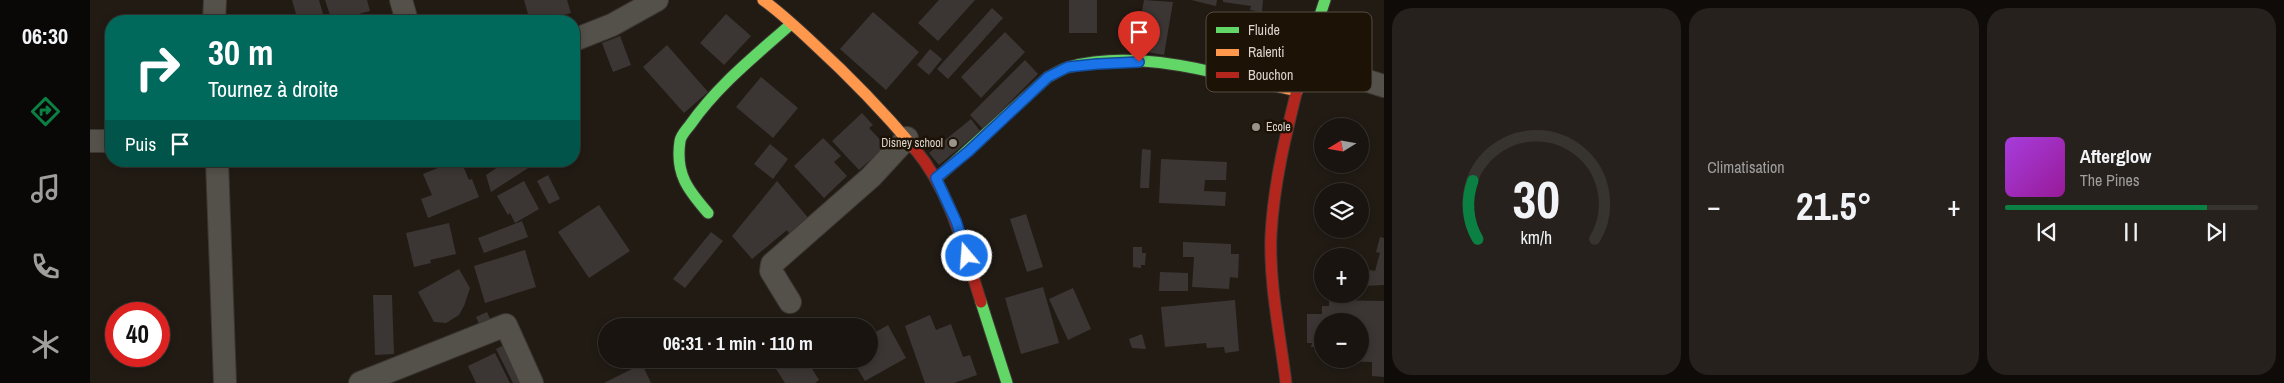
<!DOCTYPE html>
<html lang="fr">
<head>
<meta charset="utf-8">
<style>
	:root { --surface:#19140f; --page:#26211d; --text:#f1f3f6; --muted:#9f9e9e; --line:#37332f; --accent:#0b8043 }
	body { margin:0; font-family:"Archivo Narrow",sans-serif; background:var(--page); color:var(--text); height:100vh; display:flex; flex-direction:column; font-size:19px; white-space:nowrap }
	* { box-sizing:border-box; margin:0 }
	p { font-size:16px; color:var(--muted) }
	.icon { flex:none; width:28px; height:28px; fill:none; stroke:currentColor; stroke-width:2; stroke-linecap:round; stroke-linejoin:round }
	.map { position:relative; flex:1; overflow:hidden }
	.sheet { display:flex; flex-direction:column; gap:8px; padding:8px; background:#0e0b08; width:900px }
	.sheet>* { flex:none }
	.hud { position:absolute; left:15px; top:15px; width:475px; height:152px; border-radius:20px; box-shadow:0 2px 8px #0003,0 0 0 1px var(--line); background:#00695c; color:#fff; overflow:hidden }
	.needle { width:32px; rotate:259deg }
	.tools { position:absolute; left:1224px; top:118px; display:grid; gap:10px }
	.tools a { display:grid; place-items:center; width:55px; height:55px; border-radius:50%; background:var(--surface); box-shadow:0 2px 8px #0003,0 0 0 1px var(--line); font-size:25px }
	.speed { position:absolute; left:15px; top:302px; display:flex; gap:10px; font-size:25px; font-weight:700; text-align:center }
	.speed>* { display:grid; place-content:center; width:65px; height:65px; border-radius:50%; background:var(--surface); box-shadow:0 2px 8px #0003,0 0 0 1px var(--line); line-height:1 }
	.speed .limit { border:8px solid #d22; background:#fff; color:#111 }
	.pin { position:absolute; display:grid; place-items:center; width:42px; height:42px; color:#fff; margin:-51px -21px; border-radius:50% 50% 50% 0; rotate:-45deg; box-shadow:0 0 5px #0007 }
	.pin .icon { rotate:45deg }
	.me { position:absolute; width:55px; margin:-28px; rotate:342deg; stroke-linejoin:round; filter:drop-shadow(0 0 4px #0008) }
	.turn { display:flex; align-items:center; gap:18px; height:105px; padding:0 20px; font-size:22px }
	.turn .icon { width:65px; height:65px; stroke-width:2.5 }
	.turn b { display:block; font-size:35px; line-height:42px }
	.then { display:flex; align-items:center; height:48px; padding:0 20px; background:#0003; gap:10px; font-size:19px }
	.big { font-size:38px; font-weight:700; line-height:1.1 }
	.sheet .card { flex:1; display:flex; flex-direction:column; justify-content:center; gap:8px; min-width:0; padding:0 18px; border-radius:20px; background:var(--page) }
	.sheet .dial { align-items:center; gap:0 }
	.dial svg { height:130px; overflow:visible; fill:none; stroke:var(--line); stroke-width:7; stroke-linecap:round; text-anchor:middle }
	.dial text { fill:var(--text); stroke:none }
	.song { display:flex; align-items:center; gap:15px }
	.cover { width:60px; height:60px; border-radius:8px; background:linear-gradient(135deg,hsl(280 70% 55%),hsl(300 70% 35%)) }
	.played { height:5px; border-radius:2px; background:linear-gradient(90deg,var(--accent) 80%,var(--line) 80%) }
	.keys { display:flex; justify-content:space-around; direction:ltr }
	.heat { display:flex; justify-content:space-between; align-items:center; font-size:28px; direction:ltr }
	.sheet .tiles { flex:1; display:grid; gap:8px; grid-template-columns:repeat(3,1fr) }
	.trip { position:absolute; left:508px; top:318px; width:280px; height:50px; border-radius:25px; background:var(--surface); box-shadow:0 2px 8px #0003,0 0 0 1px var(--line); font-weight:700; line-height:50px; text-align:center }
	main { display:flex; flex:1; min-height:0 }
	.tabs { display:flex; flex-direction:column; width:90px; justify-content:space-around; align-items:center; background:#0a0806; color:var(--muted) }
	.tabs .icon { width:35px; height:35px }
	.tabs .on { color:var(--accent) }
	.tabs b { font-size:22px; color:var(--text) }
	.map>svg:first-child { display:block }
	.building { fill:#3b3634 }
	.lines { fill:none; stroke-linecap:round; stroke-linejoin:round }
	.street-casing { stroke:#3c3732; stroke-width:24 }
	.fast-casing { stroke:#3c3732; stroke-width:13 }
	.slow-casing { stroke:#3c3732; stroke-width:13 }
	.jam-casing { stroke:#3c3732; stroke-width:13 }
	.street { stroke:#54504a; stroke-width:22 }
	.fast { stroke:#63d668; stroke-width:11 }
	.slow { stroke:#ff974d; stroke-width:11 }
	.jam { stroke:#b3261e; stroke-width:11 }
	.route-casing { stroke:#114b97; stroke-width:12 }
	.route { stroke:#1a73e8; stroke-width:9 }
	.poi-dot { fill:#9a938c; stroke:#1c1206; stroke-width:2 }
	.labels { text-anchor:middle; dominant-baseline:central; stroke-width:5; stroke-linejoin:round; paint-order:stroke }
	.poi-label { font-size:12px; fill:#dbd3cc; stroke:#1c1206; text-anchor:start }
	.key { fill:#1c1206; stroke:#554c41; stroke-width:1 }
	.key-label { font-size:14px; fill:#dbd3cc }
</style>
</head>
<body>
<main>
<nav class="tabs">
<b>06:30</b>
<svg class="icon on" aria-label="directions" viewBox="0 0 24 24"><path d="M12 3l9 9-9 9-9-9zM9 14v-3h6M13 9l2 2-2 2"/></svg>
<svg class="icon" aria-label="music" viewBox="0 0 24 24"><path d="M9 18V5l10-2v13"/><circle cx="6" cy="18" r="3"/><circle cx="16" cy="16" r="3"/></svg>
<svg class="icon" aria-label="phone" viewBox="0 0 24 24"><path d="M5 4h4l2 5-3 2q2 4 5 5l2-3 5 2v4C11 20 4 13 5 4z"/></svg>
<svg class="icon" aria-label="climate" viewBox="0 0 24 24"><path d="M12 3v18M4 7l16 10M4 17L20 7"/></svg>
</nav>
<div class="map">
<svg width="1294" height="383" viewBox="0 0 1294 383">
	<rect width="100%" height="100%" fill="#211b14"/>
	<path class="building" d="M202 0H229L235 21H208Z
		M235 0H277L280 11 242 21Z
		M434 0H477L481 13 451 21H440Z
		M849 0H885L848 41 828 23Z
		M979 0H1007V33H979Z
		M1054 0 1083 2 1074 55 1045 50Z
		M1101 0H1127L1126 6Z
		M1133 0H1173L1172 12 1160 10 1161 6 1133 2Z
		M902 8 913 18 858 79 847 69Z
		M783 12 829 52 796 90 750 49Z
		M636 14 661 36 634 65 610 43Z
		M381 15 382 21H342V20Z
		M915 32 935 52 891 98 871 77Z
		M530 36 541 65 523 72 512 43Z
		M577 45 618 92 594 113 553 67Z
		M840 49 852 59 839 75 827 65Z
		M935 60 948 74 893 129 880 115Z
		M671 77 708 108 683 138 646 107Z
		M772 113 783 125 779 128 796 146 769 170 742 141Z
		M881 119 890 131 849 165 839 153Z
		M733 138 751 156 744 162 757 176 734 198 704 166Z
		M680 144 698 159 683 179 664 164Z
		M1052 149 1061 150 1059 188H1050Z
		M1071 159 1137 162 1136 180H1115L1114 191 1136 192 1135 206 1069 203Z
		M365 161H371L379 180 382 179 389 197 338 218 331 199 342 195 333 174Z
		M417 161H449L401 192 396 175Z
		M458 175 470 199 459 204 447 181Z
		M434 181 449 209 425 223 420 213 418 215 407 196Z
		M687 181 720 220 701 236 697 230 662 259 642 236Z
		M509 205 540 251 499 278 468 232Z
		M936 214 953 267 937 272 920 219Z
		M432 221 438 237 394 253 388 238Z
		M359 223 366 254 340 260 341 263 324 267 316 233Z
		M621 232 633 241 595 288 583 279Z
		M1290 237 1294 238V285L1276 286 1280 270 1285 271 1290 253 1286 252Z
		M1093 242 1141 244V254H1149L1148 278 1140 277 1139 289 1102 287 1104 257H1093Z
		M1043 247H1052V253H1056L1055 265H1051V268L1043 267Z
		M435 250 446 287 395 303 384 266Z
		M369 269 380 288 374 306 369 315 356 323 344 322 328 292Z
		M1070 272 1098 273V291H1069Z
		M953 287 969 343 931 354 915 298Z
		M983 288 1001 329 978 340 959 299Z
		M283 295H302L304 354 285 355Z
		M1145 300 1149 351 1135 353 1134 347 1117 348 1116 343 1075 347 1071 307Z
		M1239 300 1294 301V377L1282 376V362L1238 361V359H1270V321H1232V343H1228V347H1221L1222 343H1217V314H1232V306H1239Z
		M397 312 401 321 390 326 386 317Z
		M840 315 846 330 861 324 873 357 880 355 887 375 864 383H835L815 326Z
		M798 325 816 358 775 381 762 359H779V336Z
		M1052 334 1056 349 1042 348 1039 339Z
		M414 345 433 383H423L406 349Z
		M405 353 420 383H386L378 366Z
		M702 359H716L729 380 725 383H695L686 369Z
		M552 364 561 383H514Z"/>
	<g class="lines">
		<g class="street-casing">
			<path id="street" d="M311 0 317 21
				M124 21 125 0
				M484 40 522 25 567 0
				M1214 61 1294 86
				M0 141H21
				M127 161 135 383
				M700 302 681 271 682 264 781 177 817 138
				M270 383 416 325 442 383"/>
		</g>
		<g class="fast-casing">
			<path id="fast" d="M1213 66 1235 0
				M846 179 958 77C965 74 971 69 979 67 1026 54 1080 62 1127 73
				M618 213C598 190 585 174 590 141 591 135 597 129 600 125 628 85 665 56 701 24
				M891 302 917 383"/>
		</g>
		<g class="slow-casing">
			<path id="slow" d="M673 0C691 13 707 28 723 43 759 76 793 111 825 149
				M1127 73 1207 91"/>
		</g>
		<g class="jam-casing">
			<path id="jam" d="M825 149C861 192 874 249 891 302
				M1196 383C1190 334 1179 284 1181 235 1184 177 1199 122 1213 66"/>
		</g>
		<use href="#street" class="street"/>
		<use href="#fast" class="fast"/>
		<use href="#slow" class="slow"/>
		<use href="#jam" class="jam"/>
	</g>
	<g class="lines">
		<g class="route-casing">
			<path id="route" d="M877 256 866 221 846 178 879 151 958 77 978 67 1007 64 1049 62"/>
		</g>
		<use href="#route" class="route"/>
	</g>
	<g class="poi-dot">
		<circle cx="1166" cy="127" r="5"/>
		<circle cx="863" cy="143" r="5"/>
	</g>
	<g class="labels">
		<g class="poi-label">
			<text x="1176" y="127">Ecole</text>
			<text x="853" y="143" text-anchor="end">Disney school</text>
		</g>
	</g>
	<rect x="1116" y="12" width="166" height="80" rx="8" class="key"/>
	<rect x="1126" y="27" width="23" height="6" fill="#63d668"/>
	<rect x="1126" y="49" width="23" height="7" fill="#ff974d"/>
	<rect x="1126" y="72" width="23" height="6" fill="#b3261e"/>
	<g class="key-label">
		<text x="1158" y="35">Fluide</text>
		<text x="1158" y="57">Ralenti</text>
		<text x="1158" y="80">Bouchon</text>
	</g>
</svg>
<div class="tools">
<a><svg class="needle" viewBox="-14 -14 28 28"><path d="M0-13l5 13h-10z" fill="#e53935"/><path d="M0 13l5-13h-10z" fill="#9f9e9e"/></svg></a>
<a><svg class="icon" aria-label="layers" viewBox="0 0 24 24"><path d="M12 4l9 5-9 5-9-5zM3 14l9 5 9-5"/></svg></a>
<a>+</a>
<a>−</a>
</div>
<div class="speed"><div class="limit">40</div></div>
<div class="pin" style="left:1049px;top:62px;background:#d93025"><svg class="icon" aria-label="arrive" viewBox="0 0 24 24"><path d="M6 21V4h12l-3 4 3 4H6"/></svg></div>
<svg class="me" style="left:877px;top:256px" viewBox="-20 -20 40 40"><circle r="17" fill="#1a73e8" stroke="#fff" stroke-width="3"/><path d="M0-11L8 9 0 5-8 9z" fill="#fff"/></svg>
<div class="trip">06:31 · 1 min · 110 m</div>
<div class="hud">
<div class="turn"><svg class="icon" aria-label="right" viewBox="0 0 24 24"><path d="M7 20v-9h11M14 6l5 5-5 5"/></svg><div><b>30 m</b>Tournez à droite</div></div>
<div class="then">Puis<svg class="icon" aria-label="arrive" viewBox="0 0 24 24"><path d="M6 21V4h12l-3 4 3 4H6"/></svg></div>
</div>
</div>
<section class="sheet">
<div class="tiles">
<div class="card dial"><svg viewBox="0 0 100 80">
<path d="M14 69A42 42 0 1 1 86 69"/>
<path d="M14 69A42 42 0 0 1 11 33" stroke="#0b8043"/>
<text x="50" y="56" font-size="32" font-weight="700">30</text>
<text x="50" y="72" font-size="11">km/h</text>
</svg></div>
<div class="card"><p>Climatisation</p>
<div class="heat"><a>−</a><b class="big">21.5°</b><a>+</a></div>
</div>
<div class="card">
<div class="song"><i class="cover"></i><div><b>Afterglow</b><p>The Pines</p></div></div>
<div class="played"></div>
<div class="keys"><svg class="icon" aria-label="previous" viewBox="0 0 24 24"><path d="M18 5L8 12l10 7zM5 5v14"/></svg><svg class="icon" aria-label="pause" viewBox="0 0 24 24"><path d="M8 5v14M16 5v14"/></svg><svg class="icon" aria-label="next" viewBox="0 0 24 24"><path d="M6 5l10 7-10 7zM19 5v14"/></svg></div>
</div>
</div>
</section>
</main>
</body>
</html>
